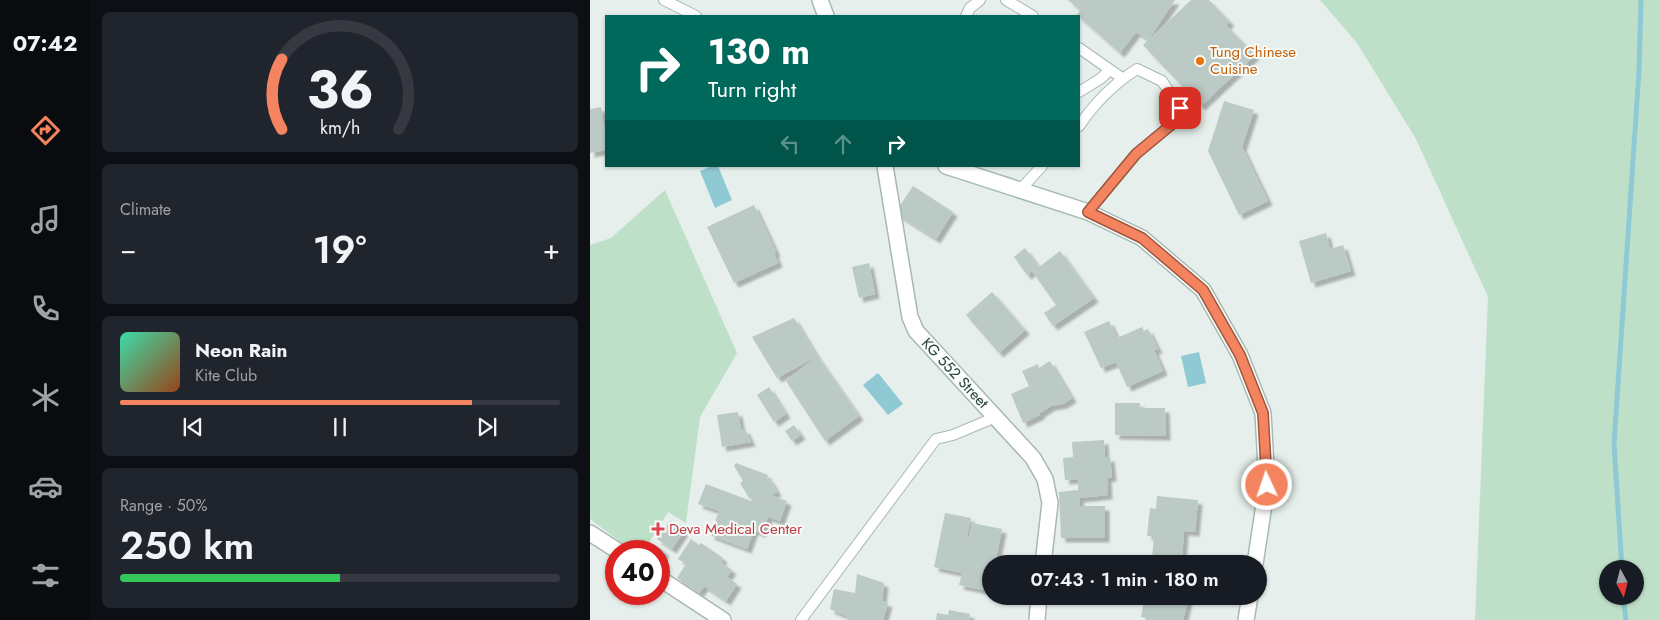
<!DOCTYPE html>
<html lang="en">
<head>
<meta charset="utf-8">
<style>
	:root { --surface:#171b24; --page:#20242c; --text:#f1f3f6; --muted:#9ea1a6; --line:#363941; --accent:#f4845f }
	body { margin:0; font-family:Jost,sans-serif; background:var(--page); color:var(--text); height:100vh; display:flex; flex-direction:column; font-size:19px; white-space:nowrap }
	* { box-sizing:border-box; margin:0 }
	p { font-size:16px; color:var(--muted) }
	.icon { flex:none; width:28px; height:28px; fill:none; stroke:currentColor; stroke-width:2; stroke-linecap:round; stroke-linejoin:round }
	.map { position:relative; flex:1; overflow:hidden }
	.panel { display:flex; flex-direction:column; gap:12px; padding:12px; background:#0d0f14; width:500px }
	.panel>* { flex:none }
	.top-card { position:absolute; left:15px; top:15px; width:475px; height:152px; border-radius:0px; box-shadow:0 1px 4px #0004; background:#00695c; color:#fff; overflow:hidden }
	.needle { width:32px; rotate:173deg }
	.tools { position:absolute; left:1009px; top:560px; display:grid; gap:10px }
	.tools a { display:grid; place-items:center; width:45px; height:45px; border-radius:50%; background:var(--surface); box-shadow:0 1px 4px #0004; font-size:25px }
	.speed { position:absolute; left:15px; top:540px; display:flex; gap:10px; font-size:25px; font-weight:700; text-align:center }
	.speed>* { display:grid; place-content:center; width:65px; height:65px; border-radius:50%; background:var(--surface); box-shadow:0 1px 4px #0004; line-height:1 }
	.speed .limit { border:8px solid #d22; background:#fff; color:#111 }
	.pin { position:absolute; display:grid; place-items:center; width:42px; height:42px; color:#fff; margin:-21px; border-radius:10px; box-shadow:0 2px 8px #0006 }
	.me { position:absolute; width:55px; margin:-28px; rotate:357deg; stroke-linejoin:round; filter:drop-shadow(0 0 4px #0008) }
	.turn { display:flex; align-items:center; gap:18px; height:105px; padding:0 20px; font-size:22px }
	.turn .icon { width:65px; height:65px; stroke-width:2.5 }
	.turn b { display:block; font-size:35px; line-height:42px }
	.lanes { display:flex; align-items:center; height:48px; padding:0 20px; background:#0003; justify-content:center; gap:25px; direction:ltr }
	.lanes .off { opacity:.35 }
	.big { font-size:38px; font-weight:600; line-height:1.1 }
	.panel .tile { flex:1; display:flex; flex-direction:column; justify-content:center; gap:8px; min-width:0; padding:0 18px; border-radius:8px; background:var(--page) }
	.panel .dial { align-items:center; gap:0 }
	.dial svg { height:130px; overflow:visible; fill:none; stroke:var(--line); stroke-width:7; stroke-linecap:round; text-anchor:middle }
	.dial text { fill:var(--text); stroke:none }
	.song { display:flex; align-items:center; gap:15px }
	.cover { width:60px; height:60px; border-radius:8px; background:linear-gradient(135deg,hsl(160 70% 55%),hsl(20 70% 35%)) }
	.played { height:5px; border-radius:2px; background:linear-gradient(90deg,var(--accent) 80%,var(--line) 80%) }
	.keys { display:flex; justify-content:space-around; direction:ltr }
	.heat { display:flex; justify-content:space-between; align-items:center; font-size:28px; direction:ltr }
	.charge { height:8px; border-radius:4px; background:linear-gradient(90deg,#34c759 50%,var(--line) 0) }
	.trip { position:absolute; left:392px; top:555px; width:285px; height:50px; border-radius:25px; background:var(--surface); box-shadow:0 1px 4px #0004; font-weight:600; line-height:50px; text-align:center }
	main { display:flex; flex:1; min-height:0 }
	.dock { display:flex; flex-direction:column; width:90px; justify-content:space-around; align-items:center; background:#090b0e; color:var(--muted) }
	.dock .icon { width:35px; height:35px }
	.dock .on { color:var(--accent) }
	.dock b { font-size:22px; color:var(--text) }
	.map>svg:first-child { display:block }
	.green { fill:#bfe0c8; fill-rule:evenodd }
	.water { fill:#8ec9d4 }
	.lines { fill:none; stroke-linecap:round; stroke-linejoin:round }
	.stream { stroke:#8ec9d4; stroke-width:5 }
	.building { fill:#bbcac4; filter:url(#shadow) }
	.lane-casing { stroke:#a8b8b2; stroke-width:12 }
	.street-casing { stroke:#a8b8b2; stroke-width:18 }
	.secondary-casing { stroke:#a4bbb3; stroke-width:18 }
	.lane { stroke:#fff; stroke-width:10 }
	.street { stroke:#fff; stroke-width:15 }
	.secondary { stroke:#fff; stroke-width:15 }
	.route-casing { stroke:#9f563e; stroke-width:12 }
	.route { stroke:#f4845f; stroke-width:9 }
	.food-dot { fill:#e8710a; stroke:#f7fbf9; stroke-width:2 }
	.health-dot { fill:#e0444e; stroke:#f7fbf9; stroke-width:2 }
	.labels { text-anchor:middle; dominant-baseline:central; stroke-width:4; stroke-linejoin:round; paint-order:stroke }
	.food-label { font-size:15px; fill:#c56008; stroke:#f7fbf9; text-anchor:start }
	.street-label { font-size:15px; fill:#24423a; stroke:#f7fbf9 }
	.health-label { font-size:15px; fill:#be3a42; stroke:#f7fbf9; text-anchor:start }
</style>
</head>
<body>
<main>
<nav class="dock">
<b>07:42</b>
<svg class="icon on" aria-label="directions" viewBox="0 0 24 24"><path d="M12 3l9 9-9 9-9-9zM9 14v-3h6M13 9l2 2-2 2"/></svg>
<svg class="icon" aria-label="music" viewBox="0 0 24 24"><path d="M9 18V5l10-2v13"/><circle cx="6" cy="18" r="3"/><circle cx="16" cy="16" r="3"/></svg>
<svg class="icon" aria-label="phone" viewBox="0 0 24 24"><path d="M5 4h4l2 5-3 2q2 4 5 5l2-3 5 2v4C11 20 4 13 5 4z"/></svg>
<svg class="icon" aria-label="climate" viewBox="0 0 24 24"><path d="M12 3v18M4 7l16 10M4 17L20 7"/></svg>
<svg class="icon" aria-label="car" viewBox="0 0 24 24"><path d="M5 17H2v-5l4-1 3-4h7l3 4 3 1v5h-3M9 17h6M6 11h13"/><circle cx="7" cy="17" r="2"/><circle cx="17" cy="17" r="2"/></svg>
<svg class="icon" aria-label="filters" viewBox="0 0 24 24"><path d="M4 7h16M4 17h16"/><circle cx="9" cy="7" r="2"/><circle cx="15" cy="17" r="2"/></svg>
</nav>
<section class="panel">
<div class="tile dial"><svg viewBox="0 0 100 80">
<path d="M14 69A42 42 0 1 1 86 69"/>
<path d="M14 69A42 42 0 0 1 14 26" stroke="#f4845f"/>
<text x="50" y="56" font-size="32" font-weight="700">36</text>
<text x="50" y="72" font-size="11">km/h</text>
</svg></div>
<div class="tile"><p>Climate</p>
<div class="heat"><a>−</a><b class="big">19°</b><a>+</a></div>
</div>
<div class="tile">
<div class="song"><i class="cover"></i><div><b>Neon Rain</b><p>Kite Club</p></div></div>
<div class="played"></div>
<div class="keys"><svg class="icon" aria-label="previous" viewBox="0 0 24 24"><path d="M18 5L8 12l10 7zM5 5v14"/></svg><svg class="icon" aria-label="pause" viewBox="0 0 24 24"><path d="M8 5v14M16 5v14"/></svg><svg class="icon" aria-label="next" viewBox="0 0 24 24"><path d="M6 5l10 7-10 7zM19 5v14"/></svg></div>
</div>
<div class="tile"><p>Range · 50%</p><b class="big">250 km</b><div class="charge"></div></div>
</section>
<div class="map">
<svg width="1069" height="620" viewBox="0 0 1069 620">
	<defs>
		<filter id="shadow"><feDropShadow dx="4.5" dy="4.5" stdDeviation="1" flood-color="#0004"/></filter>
	</defs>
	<rect width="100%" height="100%" fill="#e6efeb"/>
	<path class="green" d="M730 0H1069V620H885L898 297 826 139 767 43ZM1018 569H1045V596H1018Z
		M75 190 147 353 110 417 96 523 78 512 54 551H43L0 519V245L21 238Z"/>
	<path class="water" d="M122 166H128L142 200 125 208 110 171Z
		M609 352 616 383 598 387 591 356Z
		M288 373 313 404 298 415 273 385Z"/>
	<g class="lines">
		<path class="stream" d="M1032 569 1024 444 1049 71 1051 0
			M1033 596 1036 620"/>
	</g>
	<path class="building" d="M478 0H585L558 40 546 32 530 53 487 15 490 10Z
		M601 0H619L640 22 636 25 665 55 611 106 553 45Z
		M634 101 664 110 652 147 678 201 649 215 618 151Z
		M11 107 16 138V150L0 153V109Z
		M323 186 363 212 346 239 305 213Z
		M164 205 186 252 184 253 188 263 144 283 117 227Z
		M736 233 740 249 753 245 761 271 721 283 709 241Z
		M435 248 449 267 470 251 504 298 463 326 454 313 466 305 442 271 437 275 424 257Z
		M279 263 285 294 269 298 262 267Z
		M402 292 435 330 409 353 376 315Z
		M204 318 227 356 187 378 162 337Z
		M519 321 527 338 552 327 554 331 558 329 568 349 564 350 573 371 537 387 526 362 511 368 494 332Z
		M227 356 269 416 235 441 196 381Z
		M460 361 482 398 473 404 461 406 450 413V415L433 423 421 394 439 386 432 371 448 364 449 368Z
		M179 387 196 414 184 422 167 395Z
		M525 403H550V408H575L576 436 525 435Z
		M148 412 151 430 155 429 161 442 132 447 127 415Z
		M204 425 211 435 202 441 195 431Z
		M514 440 515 458 520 457 522 477 517 478 518 495 489 498 490 506H515V538H471L469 492 488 490V479L475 480 473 458 483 457 482 442Z
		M146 463 178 475 176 479 179 478 187 492 181 495 197 501 190 521 178 517 171 533 164 530 157 549 120 535 129 511 108 504 116 484 164 502V500L159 498 150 483 153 481 144 466Z
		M567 496 608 500 605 532 594 531 592 560 562 557 564 536H557L560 508 566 509Z
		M355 513 381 518 377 537 379 538 382 523 412 529 405 564H401V577L396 576 393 590 369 585 372 573 344 567Z
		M80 521 94 531 82 549 67 539Z
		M101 539 109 545 111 543 133 558 131 562 142 570 137 577 147 584 136 601 114 586 109 593 87 578 96 564 88 559Z
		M67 546 75 552 69 561V551H63Z
		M267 574 294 583 292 601 298 603 293 620H258L256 616 240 609 244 589 265 593Z
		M550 596H599L593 620H557V618L551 617 554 601 550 600Z
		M359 610 380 614 379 620H346L347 613 358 615Z"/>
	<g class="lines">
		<g class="lane-casing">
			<path id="lane" d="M74 0 106 16
				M416 0 443 16
				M376 16 380 8 390 0
				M489 48 532 78
				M489 92 510 79 520 70
				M489 126C504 104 525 83 547 69L572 81 590 108 587 120 546 154 498 212
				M430 190 452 166
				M211 620 346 439 363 435 406 417"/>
		</g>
		<g class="street-casing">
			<path id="street" d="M295 166 320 317 326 331 443 458 455 479 460 503 453 564
				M0 533 28 551
				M69 578 133 620
				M447 620 449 596"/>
		</g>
		<g class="secondary-casing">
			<path id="secondary" d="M230 0 236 16
				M356 166 498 212 552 238 613 290 650 355 673 413 677 485 665 564
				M656 620 660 596"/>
		</g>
		<use href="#lane" class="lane"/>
		<use href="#street" class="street"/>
		<use href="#secondary" class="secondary"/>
	</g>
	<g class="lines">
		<g class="route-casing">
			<path id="route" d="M590 108 587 120 546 154 498 212 552 238 613 290 650 355 673 413 677 485"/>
		</g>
		<use href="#route" class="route"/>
	</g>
	<circle class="food-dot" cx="610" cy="61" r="5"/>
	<path class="health-dot" d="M65.5 521.5h5v5h5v5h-5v5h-5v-5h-5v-5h5z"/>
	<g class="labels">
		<g class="food-label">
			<text x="620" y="52">Tung Chinese<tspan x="620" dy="17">Cuisine</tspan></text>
		</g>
		<g class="street-label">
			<text transform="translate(365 373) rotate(47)">KG 552 Street</text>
		</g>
		<g class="health-label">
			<text x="79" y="529">Deva Medical Center</text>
		</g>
	</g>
</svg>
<div class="tools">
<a><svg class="needle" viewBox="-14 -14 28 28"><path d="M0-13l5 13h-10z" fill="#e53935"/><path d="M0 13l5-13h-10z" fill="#9ea1a6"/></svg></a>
</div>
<div class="speed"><div class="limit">40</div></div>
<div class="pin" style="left:590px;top:108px;background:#d93025"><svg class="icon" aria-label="arrive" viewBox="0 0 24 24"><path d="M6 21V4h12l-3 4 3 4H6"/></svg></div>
<svg class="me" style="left:677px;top:485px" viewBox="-20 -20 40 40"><circle r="17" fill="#f4845f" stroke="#fff" stroke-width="3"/><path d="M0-11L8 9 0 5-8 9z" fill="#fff"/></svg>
<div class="trip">07:43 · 1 min · 180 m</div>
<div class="top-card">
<div class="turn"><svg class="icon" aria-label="right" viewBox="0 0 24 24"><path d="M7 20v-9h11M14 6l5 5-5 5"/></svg><div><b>130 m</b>Turn right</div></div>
<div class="lanes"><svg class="icon off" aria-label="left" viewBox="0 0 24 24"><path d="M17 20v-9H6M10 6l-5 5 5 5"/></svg><svg class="icon off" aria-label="ahead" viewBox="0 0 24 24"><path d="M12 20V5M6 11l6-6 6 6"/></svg><svg class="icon" aria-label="right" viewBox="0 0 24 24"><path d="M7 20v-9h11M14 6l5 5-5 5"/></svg></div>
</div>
</div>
</main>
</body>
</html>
